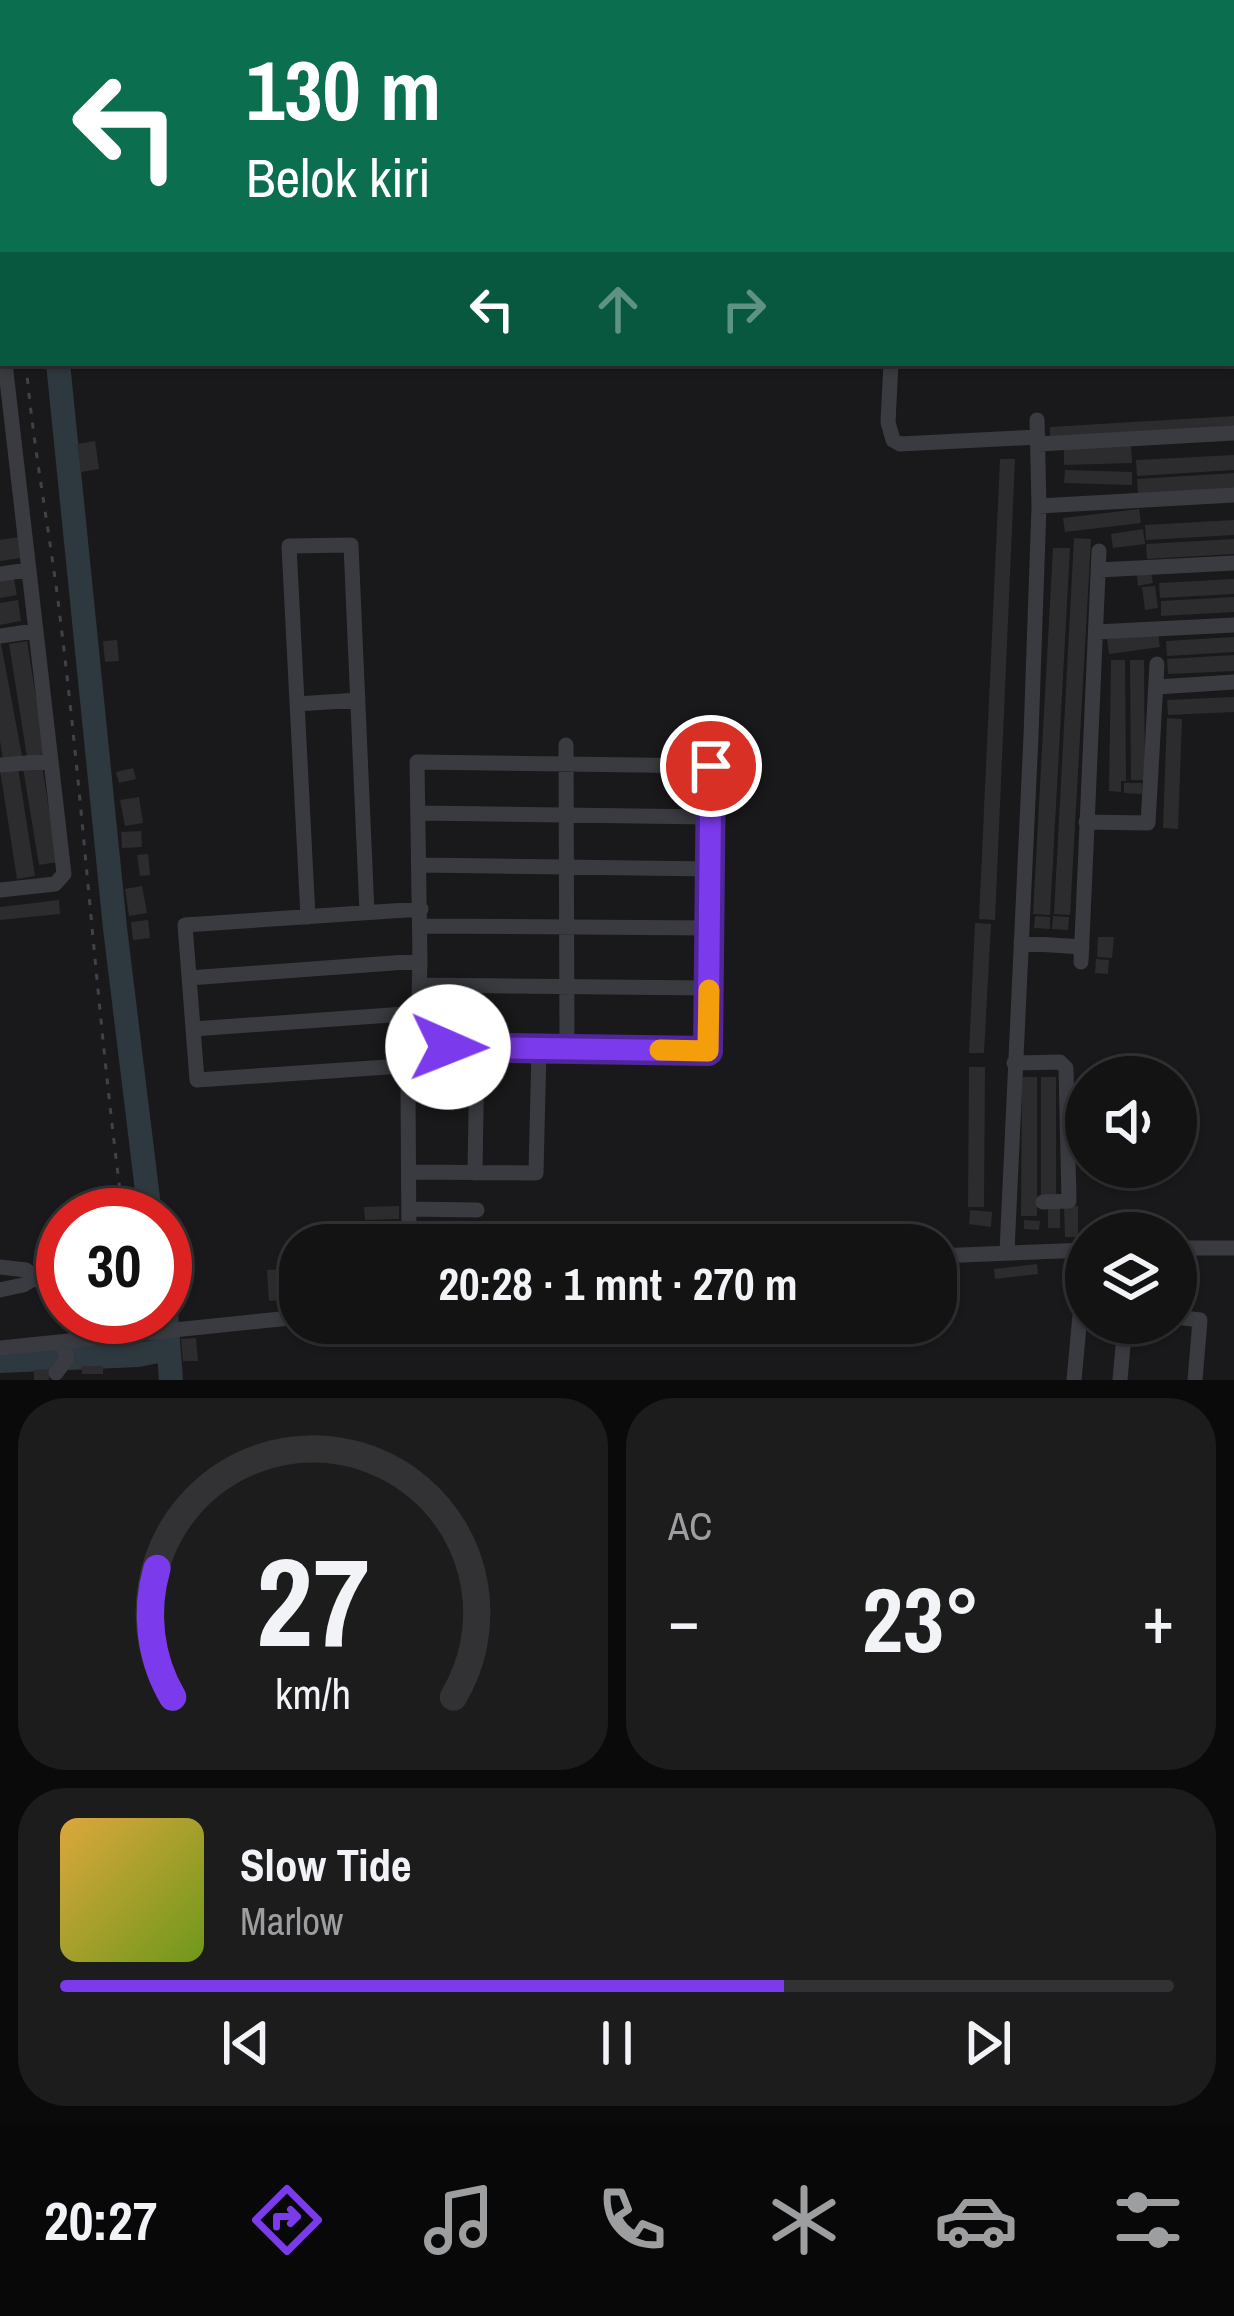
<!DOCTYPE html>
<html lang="id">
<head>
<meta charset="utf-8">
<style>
	:root { --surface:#131314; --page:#1c1c1d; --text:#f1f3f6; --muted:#9d9ea0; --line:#323234; --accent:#7c3aed }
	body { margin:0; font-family:"Archivo Narrow",sans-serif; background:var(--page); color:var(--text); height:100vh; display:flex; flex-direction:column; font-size:45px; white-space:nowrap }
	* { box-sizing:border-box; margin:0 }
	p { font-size:39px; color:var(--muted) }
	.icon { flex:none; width:66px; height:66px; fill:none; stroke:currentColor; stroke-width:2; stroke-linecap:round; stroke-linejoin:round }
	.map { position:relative; height:1380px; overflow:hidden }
	.drawer { display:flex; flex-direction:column; gap:18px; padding:18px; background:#0a0a0b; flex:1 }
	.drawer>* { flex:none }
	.hud { position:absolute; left:0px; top:0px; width:1236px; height:366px; box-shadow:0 3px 9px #0004,0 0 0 3px var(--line); background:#0b6e4f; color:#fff; overflow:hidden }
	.fabs { position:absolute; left:1065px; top:1056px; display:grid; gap:24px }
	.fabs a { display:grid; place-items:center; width:132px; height:132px; border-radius:50%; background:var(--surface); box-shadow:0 3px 9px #0004,0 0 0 3px var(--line); font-size:60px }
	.speed { position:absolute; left:36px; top:1188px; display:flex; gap:24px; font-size:60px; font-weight:700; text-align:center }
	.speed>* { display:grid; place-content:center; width:156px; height:156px; border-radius:50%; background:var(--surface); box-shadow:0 3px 9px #0004,0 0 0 3px var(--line); line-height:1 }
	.speed .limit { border:18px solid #d22; background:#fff; color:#111 }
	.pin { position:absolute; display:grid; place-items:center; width:102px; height:102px; color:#fff; margin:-51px; border:6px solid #fff; border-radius:50%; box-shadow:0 3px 12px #0007 }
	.me { position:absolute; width:132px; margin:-66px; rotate:91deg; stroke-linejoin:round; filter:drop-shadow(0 0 9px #0008) }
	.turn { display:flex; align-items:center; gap:42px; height:252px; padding:0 48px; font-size:54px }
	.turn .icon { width:156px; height:156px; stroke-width:2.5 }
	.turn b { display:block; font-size:84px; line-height:102px }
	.lanes { display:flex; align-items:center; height:114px; padding:0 48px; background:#0003; justify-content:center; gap:60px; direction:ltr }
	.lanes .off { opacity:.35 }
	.big { font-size:90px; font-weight:800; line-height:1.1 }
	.drawer .widget { flex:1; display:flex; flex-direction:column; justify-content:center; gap:18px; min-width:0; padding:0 42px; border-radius:48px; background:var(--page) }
	.drawer .dial { align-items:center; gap:0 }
	.dial svg { height:312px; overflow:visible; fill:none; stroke:var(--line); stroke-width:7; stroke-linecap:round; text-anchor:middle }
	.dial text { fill:var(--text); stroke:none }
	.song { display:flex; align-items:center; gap:36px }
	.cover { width:144px; height:144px; border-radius:18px; background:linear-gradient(135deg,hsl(40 70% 55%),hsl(80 70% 35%)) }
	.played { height:12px; border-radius:6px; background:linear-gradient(90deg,var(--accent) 65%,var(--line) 65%) }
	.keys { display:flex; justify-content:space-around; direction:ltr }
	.heat { display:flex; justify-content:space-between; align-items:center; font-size:66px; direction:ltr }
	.drawer .tiles { flex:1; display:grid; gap:18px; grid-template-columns:1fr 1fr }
	.widget:last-child { grid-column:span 2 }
	.trip { position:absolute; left:279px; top:1224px; width:678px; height:120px; border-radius:48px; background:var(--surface); box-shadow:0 3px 9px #0004,0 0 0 3px var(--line); font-weight:800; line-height:120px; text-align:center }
	.menu { display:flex; height:192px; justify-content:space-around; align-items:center; background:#080808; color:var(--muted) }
	.menu .icon { width:84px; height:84px }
	.menu .on { color:var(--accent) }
	.menu b { font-size:54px; color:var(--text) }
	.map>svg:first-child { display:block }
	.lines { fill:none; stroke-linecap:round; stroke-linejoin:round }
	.river { stroke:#2e383f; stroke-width:24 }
	.building { fill:#2c2c2f }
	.path { stroke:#404247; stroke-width:3; stroke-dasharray:6 9; stroke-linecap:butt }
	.minor { stroke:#3a3b40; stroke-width:15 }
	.route-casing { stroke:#51269a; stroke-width:30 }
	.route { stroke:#7c3aed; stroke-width:21 }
	.slow { stroke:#f59e0b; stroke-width:21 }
</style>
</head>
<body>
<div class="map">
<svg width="1234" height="1380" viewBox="0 0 1234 1380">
	<rect width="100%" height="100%" fill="#19191b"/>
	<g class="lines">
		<path class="river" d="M18 0V3
			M58 363 115 928 150 1215
			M165 1300 171 1380
			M0 1361 138 1355 168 1349"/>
	</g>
	<path class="building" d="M1234 416V431L1050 442V427Z
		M95 441 99 469 81 472 77 444Z
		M1131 445 1132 463 1064 465V447Z
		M1234 455V470L1137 476 1136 460Z
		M1000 459H1015L995 920 979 919Z
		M1065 470 1132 472V485L1064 483Z
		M1234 473V488L1138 494 1137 479Z
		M1139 509 1141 523 1065 532 1063 518Z
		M1234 520V535L1146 540 1145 525Z
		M1143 529 1145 544 1113 548 1111 534Z
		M18 537 21 558 0 561V540Z
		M1074 538 1091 539 1070 915 1054 914Z
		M1234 539V554L1147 559 1146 544Z
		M1053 548H1070L1050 915 1033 914Z
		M1150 568 1153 583 1138 586 1136 570Z
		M13 574 17 595 0 598V576Z
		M1234 579V594L1160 598 1159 583Z
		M1155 586 1158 608 1145 610 1142 587Z
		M1234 597V612L1161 616V601Z
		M18 600 21 621 0 625V603Z
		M1158 633 1160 647 1109 654 1107 639Z
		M1234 637V652L1167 656 1166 641Z
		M0 638 22 756 3 759 0 741Z
		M117 640 119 661 105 662 103 641Z
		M27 641 45 754 27 757 9 644Z
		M1234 655V671L1168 674 1167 659Z
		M1111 660H1125L1126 781H1121V792L1109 791Z
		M1130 660H1144L1145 780H1131Z
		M1234 697V712L1168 715 1167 700Z
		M1167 718 1182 719 1178 829 1163 828Z
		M42 765 57 862 39 865 23 768Z
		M18 768 35 876 17 879 0 770Z
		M133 768 136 779 119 783 116 772Z
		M1124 783H1142V794L1124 793Z
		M139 797 143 823 125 826 120 800Z
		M141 831 142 847 122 848 121 832Z
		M148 854 150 875 140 876 137 855Z
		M142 886 147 913 129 916 125 889Z
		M59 900 60 914 0 920V907Z
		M1035 916 1050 917V929L1034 928Z
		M1053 916 1069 917 1068 930 1052 929Z
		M148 920 150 938 133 940 131 922Z
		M975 923 991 924 984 1053H969Z
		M1098 937H1114L1112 958 1097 957Z
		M1096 959 1109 960 1108 974 1095 973Z
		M969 1067H985L984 1207H968Z
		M1022 1077H1037V1216H1021Z
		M1041 1077H1056V1197H1041Z
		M399 1206V1219L365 1220 364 1207Z
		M1048 1206H1060V1228H1048Z
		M1078 1206V1237H1065L1064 1207Z
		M970 1210 992 1212 991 1227 969 1224Z
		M1024 1220 1040 1221 1039 1230 1024 1229Z
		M182 1229 185 1252 170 1254 167 1231Z
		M398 1234V1245H384L383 1235Z
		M185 1258 191 1279 178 1282 172 1261Z
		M1037 1264 1038 1274 995 1279 994 1269Z
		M299 1268 300 1299 269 1301 267 1270Z
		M413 1323H435L437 1332 416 1337Z
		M196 1338 198 1361H183L181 1339Z
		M82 1366H103V1374H82Z
		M49 1369V1380H34V1370Z"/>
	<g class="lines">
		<path class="path" d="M0 133 3 138
			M26 363C33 448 50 532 60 617 84 810 96 1004 121 1198"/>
		<path class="minor" d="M521 0V3
			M814 0V3
			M875 0V3
			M1233 41H1234
			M891 363 888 422 893 440 900 444 1038 437
			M1039 444 1234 433
			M1039 506 1234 495
			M1099 570 1234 563
			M0 574 27 570
			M1096 632 1234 625
			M0 636 34 631
			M1157 687 1234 682
			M297 704 358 700
			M566 745 567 1049
			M0 765 51 761
			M418 813 710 817
			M1086 822 1148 823 1157 664
			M419 865 710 869
			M0 890 55 884 64 874 5 363
			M308 917 289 546 351 545 367 913
			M421 926 709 928
			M1021 943 1082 947
			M1081 962 1099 551
			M189 978 420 961
			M420 985 708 988
			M193 1029 419 1013
			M1014 1063 1060 1062 1066 1068 1069 1201 1043 1202
			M417 1065 197 1080 185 925 421 909
			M409 1172 536 1173 539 1049
			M475 1173 477 1048
			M409 1209 477 1210
			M123 1212V1215
			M409 1245 408 1089 417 1065 420 961 417 762 711 766 708 1051 418 1047
			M1176 1248H1234
			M1007 1251 1031 736 1039 506 1037 420
			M936 1256 1086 1250
			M0 1267 26 1270 63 1300
			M0 1290 23 1285 36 1277
			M85 1317 112 1338
			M132 1317 134 1335
			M1176 1317 1200 1320 1195 1380
			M0 1348 300 1317
			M56 1373 67 1358 63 1343
			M1074 1380 1086 1250
			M1120 1380 1125 1323"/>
	</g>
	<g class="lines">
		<g class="route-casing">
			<path id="route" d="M448 1047 708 1051 711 766"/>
		</g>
		<use href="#route" class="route"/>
		<path class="slow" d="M660 1050 708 1051 709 990"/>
	</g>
</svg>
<div class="fabs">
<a><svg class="icon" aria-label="sound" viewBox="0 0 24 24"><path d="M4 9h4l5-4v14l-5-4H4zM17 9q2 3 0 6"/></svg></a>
<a><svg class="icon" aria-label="layers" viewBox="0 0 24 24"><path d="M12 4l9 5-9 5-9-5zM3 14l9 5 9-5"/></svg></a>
</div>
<div class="speed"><div class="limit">30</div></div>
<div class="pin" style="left:711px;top:766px;background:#d93025"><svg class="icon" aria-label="arrive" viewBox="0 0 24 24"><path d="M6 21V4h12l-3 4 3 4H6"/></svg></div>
<svg class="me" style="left:448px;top:1047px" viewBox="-20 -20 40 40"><circle r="19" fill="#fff"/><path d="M0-13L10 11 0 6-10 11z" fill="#7c3aed"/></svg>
<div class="trip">20:28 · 1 mnt · 270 m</div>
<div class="hud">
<div class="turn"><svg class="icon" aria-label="left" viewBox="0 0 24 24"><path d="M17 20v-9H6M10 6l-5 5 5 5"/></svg><div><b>130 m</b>Belok kiri</div></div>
<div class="lanes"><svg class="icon" aria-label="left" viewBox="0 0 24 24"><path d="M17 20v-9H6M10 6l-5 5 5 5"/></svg><svg class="icon off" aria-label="ahead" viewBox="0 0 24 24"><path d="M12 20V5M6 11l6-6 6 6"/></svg><svg class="icon off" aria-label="right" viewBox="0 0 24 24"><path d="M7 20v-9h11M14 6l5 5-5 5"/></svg></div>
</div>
</div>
<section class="drawer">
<div class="tiles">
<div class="widget dial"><svg viewBox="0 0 100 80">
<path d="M14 69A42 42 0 1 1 86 69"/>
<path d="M14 69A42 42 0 0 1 10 36" stroke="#7c3aed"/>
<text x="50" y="56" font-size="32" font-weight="700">27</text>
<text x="50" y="72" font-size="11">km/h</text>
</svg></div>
<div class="widget"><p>AC</p>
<div class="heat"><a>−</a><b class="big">23°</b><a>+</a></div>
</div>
<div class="widget">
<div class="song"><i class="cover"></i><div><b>Slow Tide</b><p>Marlow</p></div></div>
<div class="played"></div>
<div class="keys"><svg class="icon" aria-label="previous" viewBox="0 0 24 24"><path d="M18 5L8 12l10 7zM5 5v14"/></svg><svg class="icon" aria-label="pause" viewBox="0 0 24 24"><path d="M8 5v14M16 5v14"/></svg><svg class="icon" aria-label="next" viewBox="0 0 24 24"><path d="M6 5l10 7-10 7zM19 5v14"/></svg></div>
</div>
</div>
</section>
<nav class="menu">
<b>20:27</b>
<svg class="icon on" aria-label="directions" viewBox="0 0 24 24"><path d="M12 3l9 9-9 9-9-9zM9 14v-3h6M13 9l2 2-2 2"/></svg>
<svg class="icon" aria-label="music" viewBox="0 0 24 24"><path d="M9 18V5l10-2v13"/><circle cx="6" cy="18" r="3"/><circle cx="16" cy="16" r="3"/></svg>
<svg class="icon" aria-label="phone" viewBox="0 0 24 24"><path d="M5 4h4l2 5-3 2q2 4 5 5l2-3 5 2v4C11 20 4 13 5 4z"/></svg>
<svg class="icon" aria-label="climate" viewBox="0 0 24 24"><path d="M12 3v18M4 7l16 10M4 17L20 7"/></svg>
<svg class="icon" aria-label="car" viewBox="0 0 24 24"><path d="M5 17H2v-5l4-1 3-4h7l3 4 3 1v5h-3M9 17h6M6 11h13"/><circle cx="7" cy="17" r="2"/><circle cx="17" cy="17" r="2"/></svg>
<svg class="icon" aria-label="filters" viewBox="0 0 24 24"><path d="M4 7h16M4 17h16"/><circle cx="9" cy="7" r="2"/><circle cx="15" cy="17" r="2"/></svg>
</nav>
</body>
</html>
